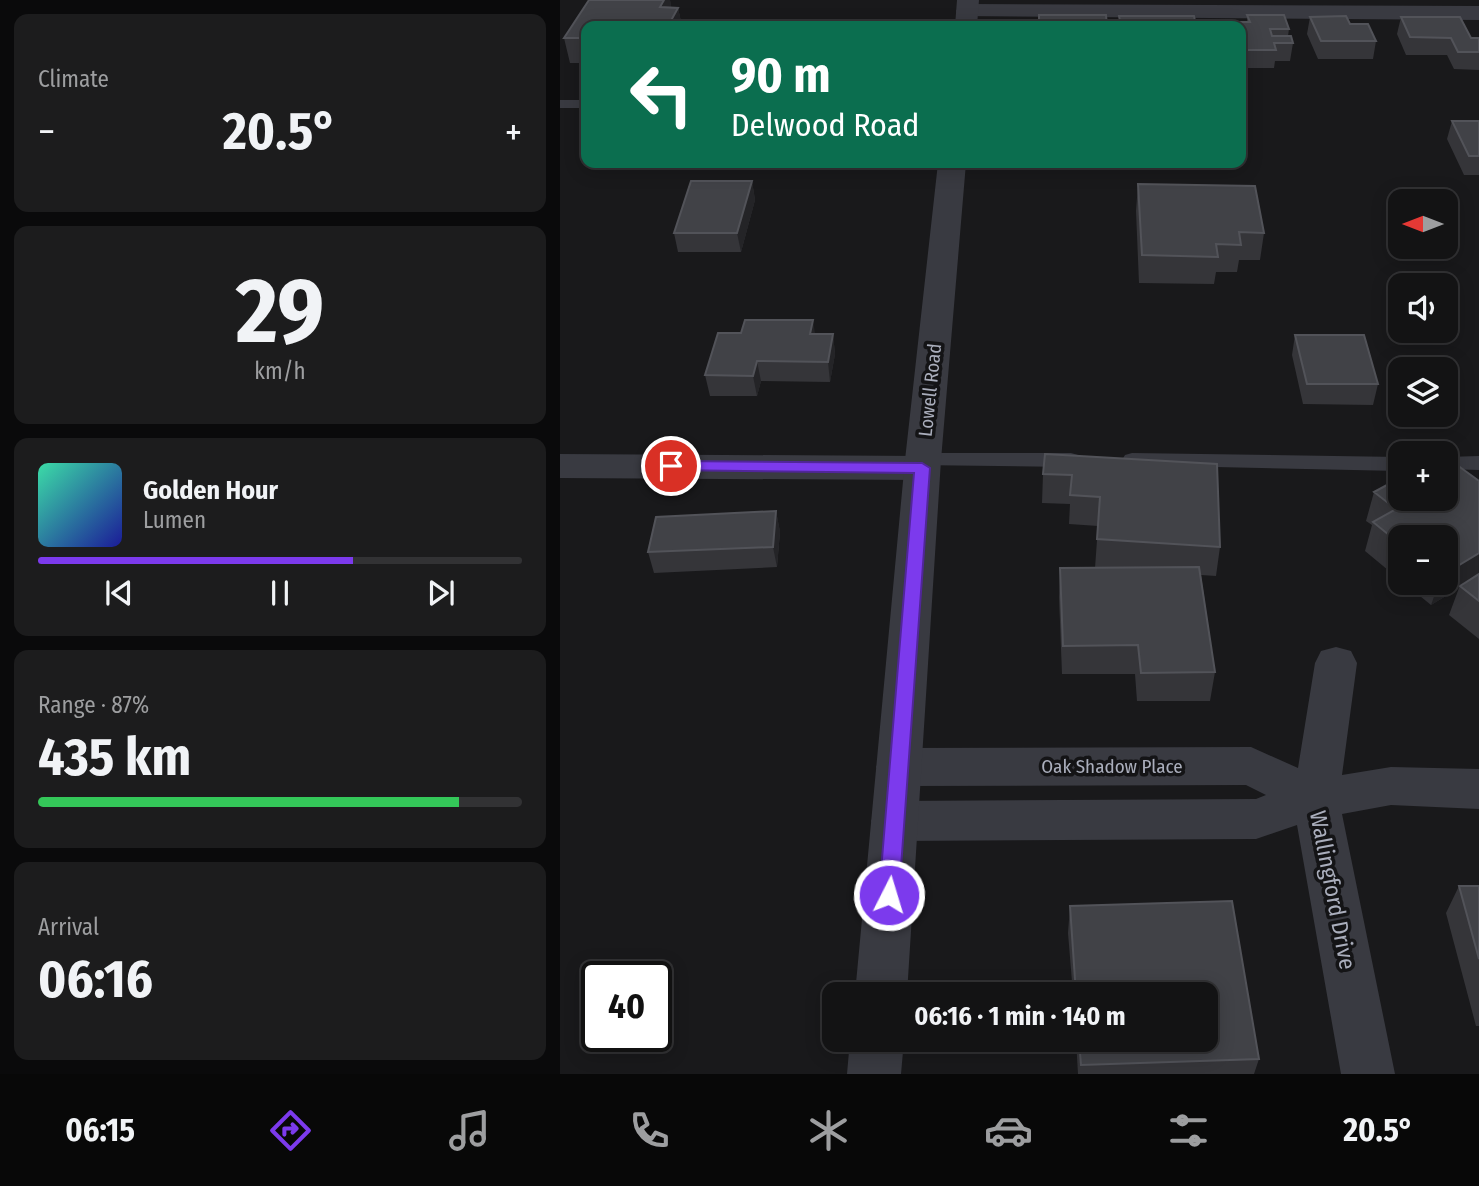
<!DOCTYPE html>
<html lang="en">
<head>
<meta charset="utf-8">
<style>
	:root { --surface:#131314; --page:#1c1c1d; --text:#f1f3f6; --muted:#9d9ea0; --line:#323234; --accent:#7c3aed }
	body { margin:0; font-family:"Fira Sans Condensed",sans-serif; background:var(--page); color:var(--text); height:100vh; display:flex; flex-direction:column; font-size:26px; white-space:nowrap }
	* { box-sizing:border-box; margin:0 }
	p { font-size:23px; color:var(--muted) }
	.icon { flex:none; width:38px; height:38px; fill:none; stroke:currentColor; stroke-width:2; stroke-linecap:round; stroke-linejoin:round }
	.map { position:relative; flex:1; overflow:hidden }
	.side { display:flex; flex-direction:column; gap:14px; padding:14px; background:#0a0a0b; width:560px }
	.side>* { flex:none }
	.top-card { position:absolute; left:21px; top:21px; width:665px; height:147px; border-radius:14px; box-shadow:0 4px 18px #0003,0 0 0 2px var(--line); background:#0b6e4f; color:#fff; overflow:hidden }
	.needle { width:46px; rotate:270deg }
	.controls { position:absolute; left:828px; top:189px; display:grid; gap:14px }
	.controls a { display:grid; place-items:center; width:70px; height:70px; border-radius:14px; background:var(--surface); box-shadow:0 4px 18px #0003,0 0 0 2px var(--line); font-size:35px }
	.speed { position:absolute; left:21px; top:961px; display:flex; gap:14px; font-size:35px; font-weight:700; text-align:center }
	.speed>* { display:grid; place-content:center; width:91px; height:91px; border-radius:50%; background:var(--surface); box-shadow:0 4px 18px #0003,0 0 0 2px var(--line); line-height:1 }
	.speed .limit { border:4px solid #111; border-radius:10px; background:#fff; color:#111 }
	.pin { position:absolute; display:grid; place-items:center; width:60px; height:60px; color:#fff; margin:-30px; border:4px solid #fff; border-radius:50%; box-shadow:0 2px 7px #0007 }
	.me { position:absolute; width:77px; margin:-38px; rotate:5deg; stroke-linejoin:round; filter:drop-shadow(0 0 5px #0008) }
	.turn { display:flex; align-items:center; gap:24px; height:147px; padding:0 35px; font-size:32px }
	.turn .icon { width:91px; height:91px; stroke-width:2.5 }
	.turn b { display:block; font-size:49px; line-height:60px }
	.big { font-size:52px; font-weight:700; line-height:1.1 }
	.side .card { flex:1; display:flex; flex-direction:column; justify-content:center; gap:10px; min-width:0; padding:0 24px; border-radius:14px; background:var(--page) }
	.side .dial { align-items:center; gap:0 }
	.dial b { font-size:91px; line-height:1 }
	.song { display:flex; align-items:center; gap:21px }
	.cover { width:84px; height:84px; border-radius:10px; background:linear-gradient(135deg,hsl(160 70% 55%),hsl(240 70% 35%)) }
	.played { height:7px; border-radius:4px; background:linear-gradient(90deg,var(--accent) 65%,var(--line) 65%) }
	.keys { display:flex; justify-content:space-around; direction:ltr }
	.heat { display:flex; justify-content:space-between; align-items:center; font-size:38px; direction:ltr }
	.charge { height:10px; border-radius:5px; background:linear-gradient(90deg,#34c759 87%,var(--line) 0) }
	.trip { position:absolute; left:262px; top:982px; width:396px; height:70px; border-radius:14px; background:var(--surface); box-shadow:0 4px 18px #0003,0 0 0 2px var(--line); font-weight:700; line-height:70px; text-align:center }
	.tabs { display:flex; height:112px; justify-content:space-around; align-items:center; background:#080808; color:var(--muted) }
	.tabs .icon { width:49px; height:49px }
	.tabs .current { color:var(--accent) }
	.tabs b { font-size:32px; color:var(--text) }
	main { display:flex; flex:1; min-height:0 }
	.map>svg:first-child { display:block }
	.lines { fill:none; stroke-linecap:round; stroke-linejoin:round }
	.service { fill:#393a41; fill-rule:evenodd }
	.minor { fill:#393a41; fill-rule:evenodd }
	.tertiary { fill:#393a41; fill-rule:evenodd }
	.wall { fill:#353539 }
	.shaded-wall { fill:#242427 }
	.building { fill:#414247; stroke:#525359; stroke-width:2 }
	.route { fill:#7c3aed; stroke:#51269a; stroke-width:2 }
	.labels { text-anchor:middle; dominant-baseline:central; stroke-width:7; stroke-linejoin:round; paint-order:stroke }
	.street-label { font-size:19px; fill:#aaaebc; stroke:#141416 }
	.near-street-label { font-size:23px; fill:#aaaebc; stroke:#141416 }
</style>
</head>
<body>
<main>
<section class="side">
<div class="card"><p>Climate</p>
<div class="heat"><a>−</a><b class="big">20.5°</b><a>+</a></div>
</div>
<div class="card dial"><b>29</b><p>km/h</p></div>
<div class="card">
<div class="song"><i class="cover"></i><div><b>Golden Hour</b><p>Lumen</p></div></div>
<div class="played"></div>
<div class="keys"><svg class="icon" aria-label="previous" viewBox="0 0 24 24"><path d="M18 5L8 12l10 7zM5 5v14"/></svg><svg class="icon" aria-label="pause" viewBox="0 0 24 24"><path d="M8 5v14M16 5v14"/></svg><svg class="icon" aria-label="next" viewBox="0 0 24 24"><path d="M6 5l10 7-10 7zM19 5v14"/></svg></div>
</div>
<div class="card"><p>Range · 87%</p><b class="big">435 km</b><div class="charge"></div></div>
<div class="card"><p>Arrival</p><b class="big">06:16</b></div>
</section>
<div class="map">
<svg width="919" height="1074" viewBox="0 0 919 1074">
	<rect width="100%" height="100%" fill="#19191b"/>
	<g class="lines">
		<path class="service" d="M0 100H26V108H0Z
			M363 453H511L518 455 521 460 518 465 511 467 356 465 353 460 356 455Z
			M572 453 840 457V471L565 465 562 460 565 455Z
			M919 456V470L886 469V457Z"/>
		<path class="minor" d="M407 4 919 6V20L399 16 396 11 399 6Z
			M0 454 362 456 375 459 380 468 375 477 362 480 0 478Z
			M776 647 791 651 797 663 782 775 831 767 919 769V809L831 805 782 814 835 1074H781L737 825 696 839 335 841 318 835 311 821 318 807 335 801 696 799 706 795 686 785 339 786 323 780 316 767 323 754 339 748 691 747 738 768 755 663 761 651Z"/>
		<path class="tertiary" d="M397 0H419L417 26H395Z
			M378 163H406L381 460 347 994H295L345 460Z
			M290 1040H344L341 1074H287Z"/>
	</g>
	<path class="wall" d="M29 0H110L111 7 118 8 122 26H26V63H10L4 38Z
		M687 15 729 29 728 36 733 43 730 61H715L714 68H681V26H652L653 22H687Z
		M750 17 790 24 816 41 813 59H758L747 34Z
		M841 17 911 38H919V70L894 69 887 55H846L837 34Z
		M892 121H919V175H904L887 139Z
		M192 181 195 200 181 252H118L114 233Z
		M578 184 704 233 700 260H679L677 272H656L654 284 579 283 576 211Z
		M255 334H273L275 354 270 382 201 381 197 396H150L145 375Z
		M735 335 818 384 813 405 743 404 732 355Z
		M485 454 660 547 656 576 641 575 655 672 650 701H577L575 674H502L499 597 500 568H535L538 526 509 524 510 504 482 503 483 474Z
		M919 481V639L889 615 899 588 871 605 844 583H886V537H840V580L805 551 812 525 806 521 814 492Z
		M216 511 220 532 217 567 94 573 88 552Z
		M899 886H919V1026H916L886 913Z
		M672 901 699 1059 694 1074H518L516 1040H646V994H513L508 933 510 906Z"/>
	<path class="shaded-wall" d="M104 0H110L113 16 100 7Z
		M118 8 122 26H108Z
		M192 181 195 200 181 252 177 233Z
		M253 320 256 340 250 334Z
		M273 334 275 354 270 382 268 362Z
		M197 361 201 381 197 396 193 376Z
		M216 511 220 532 217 567 213 547Z
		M919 553V576L900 586 899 588 871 605 879 583H886V573Z"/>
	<path class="building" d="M29 0H104L100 7 118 8 108 26H26V38H4Z
		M479 15H546L547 26H479Z
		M687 15H724L729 29H710L712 36H731L733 43H714L716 50H681V26H654L653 22H690Z
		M559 16H634L636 26H561Z
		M786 16 790 24H808L816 41H761L750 17Z
		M841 17H900L911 38H919V52H898L891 38 850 37Z
		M892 121H919V156H909Z
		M131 181H192L177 233H114Z
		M578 184 695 186 704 233 679 232 681 245 656 244 658 257 582 255Z
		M185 320H253L250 334H273L268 362 197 361 193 376 145 375 158 333H181Z
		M735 335H804L818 384H747Z
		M485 454 657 464 660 547 537 539 540 497 510 495 512 475 483 474Z
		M886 457 919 481V553L886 573V537H840V544L813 522 836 509 814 492 840 478V499H886Z
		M216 511 213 547 88 552 96 517Z
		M639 567 655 672 581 673 578 645 503 646 500 568Z
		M919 574V601L900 586Z
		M899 886H919V959Z
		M672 901 699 1059 521 1065 519 1040H646V994H516L510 906Z"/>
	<path class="route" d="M111 461 362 463 370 468 339 895 336 902 329 905 322 902 319 895 354 473 106 470 104 466Z"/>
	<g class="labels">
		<g class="street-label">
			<text transform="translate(370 390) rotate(-84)">Lowell Road</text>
			<text x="552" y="766">Oak Shadow Place</text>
		</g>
		<g class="near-street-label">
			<text transform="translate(773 890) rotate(79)">Wallingford Drive</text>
		</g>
	</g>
</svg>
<div class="controls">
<a><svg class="needle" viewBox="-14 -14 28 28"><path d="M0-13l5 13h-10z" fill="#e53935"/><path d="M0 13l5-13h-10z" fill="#9d9ea0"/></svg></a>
<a><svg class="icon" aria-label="sound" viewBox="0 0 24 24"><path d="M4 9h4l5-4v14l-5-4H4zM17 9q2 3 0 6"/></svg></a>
<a><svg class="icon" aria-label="layers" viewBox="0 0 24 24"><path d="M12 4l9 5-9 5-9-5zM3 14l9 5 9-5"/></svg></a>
<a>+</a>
<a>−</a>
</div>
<div class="speed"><div class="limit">40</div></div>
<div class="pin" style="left:111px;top:466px;background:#d93025"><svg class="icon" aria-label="arrive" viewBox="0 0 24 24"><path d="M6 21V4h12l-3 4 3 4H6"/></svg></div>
<svg class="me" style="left:329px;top:895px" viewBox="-20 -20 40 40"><circle r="17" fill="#7c3aed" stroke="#fff" stroke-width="3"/><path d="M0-11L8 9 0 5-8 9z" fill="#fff"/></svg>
<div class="trip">06:16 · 1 min · 140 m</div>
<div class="top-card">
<div class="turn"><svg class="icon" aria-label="left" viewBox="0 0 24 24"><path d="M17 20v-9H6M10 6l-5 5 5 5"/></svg><div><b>90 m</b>Delwood Road</div></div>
</div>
</div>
</main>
<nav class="tabs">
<b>06:15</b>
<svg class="icon current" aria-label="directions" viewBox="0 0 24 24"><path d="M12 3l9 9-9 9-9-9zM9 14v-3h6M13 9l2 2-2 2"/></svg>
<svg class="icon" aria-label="music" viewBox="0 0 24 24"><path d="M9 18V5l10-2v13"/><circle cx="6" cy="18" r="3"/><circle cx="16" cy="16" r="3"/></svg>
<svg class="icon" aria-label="phone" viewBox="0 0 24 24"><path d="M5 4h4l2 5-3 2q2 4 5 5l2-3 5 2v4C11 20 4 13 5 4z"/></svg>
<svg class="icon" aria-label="climate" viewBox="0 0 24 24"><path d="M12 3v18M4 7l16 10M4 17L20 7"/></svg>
<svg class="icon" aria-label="car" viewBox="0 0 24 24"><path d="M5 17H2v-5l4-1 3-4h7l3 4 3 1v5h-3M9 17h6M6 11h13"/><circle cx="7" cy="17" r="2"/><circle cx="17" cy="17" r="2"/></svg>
<svg class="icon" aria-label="filters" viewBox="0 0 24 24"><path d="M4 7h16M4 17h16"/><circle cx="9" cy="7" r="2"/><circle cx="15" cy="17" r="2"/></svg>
<b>20.5°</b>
</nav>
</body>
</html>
